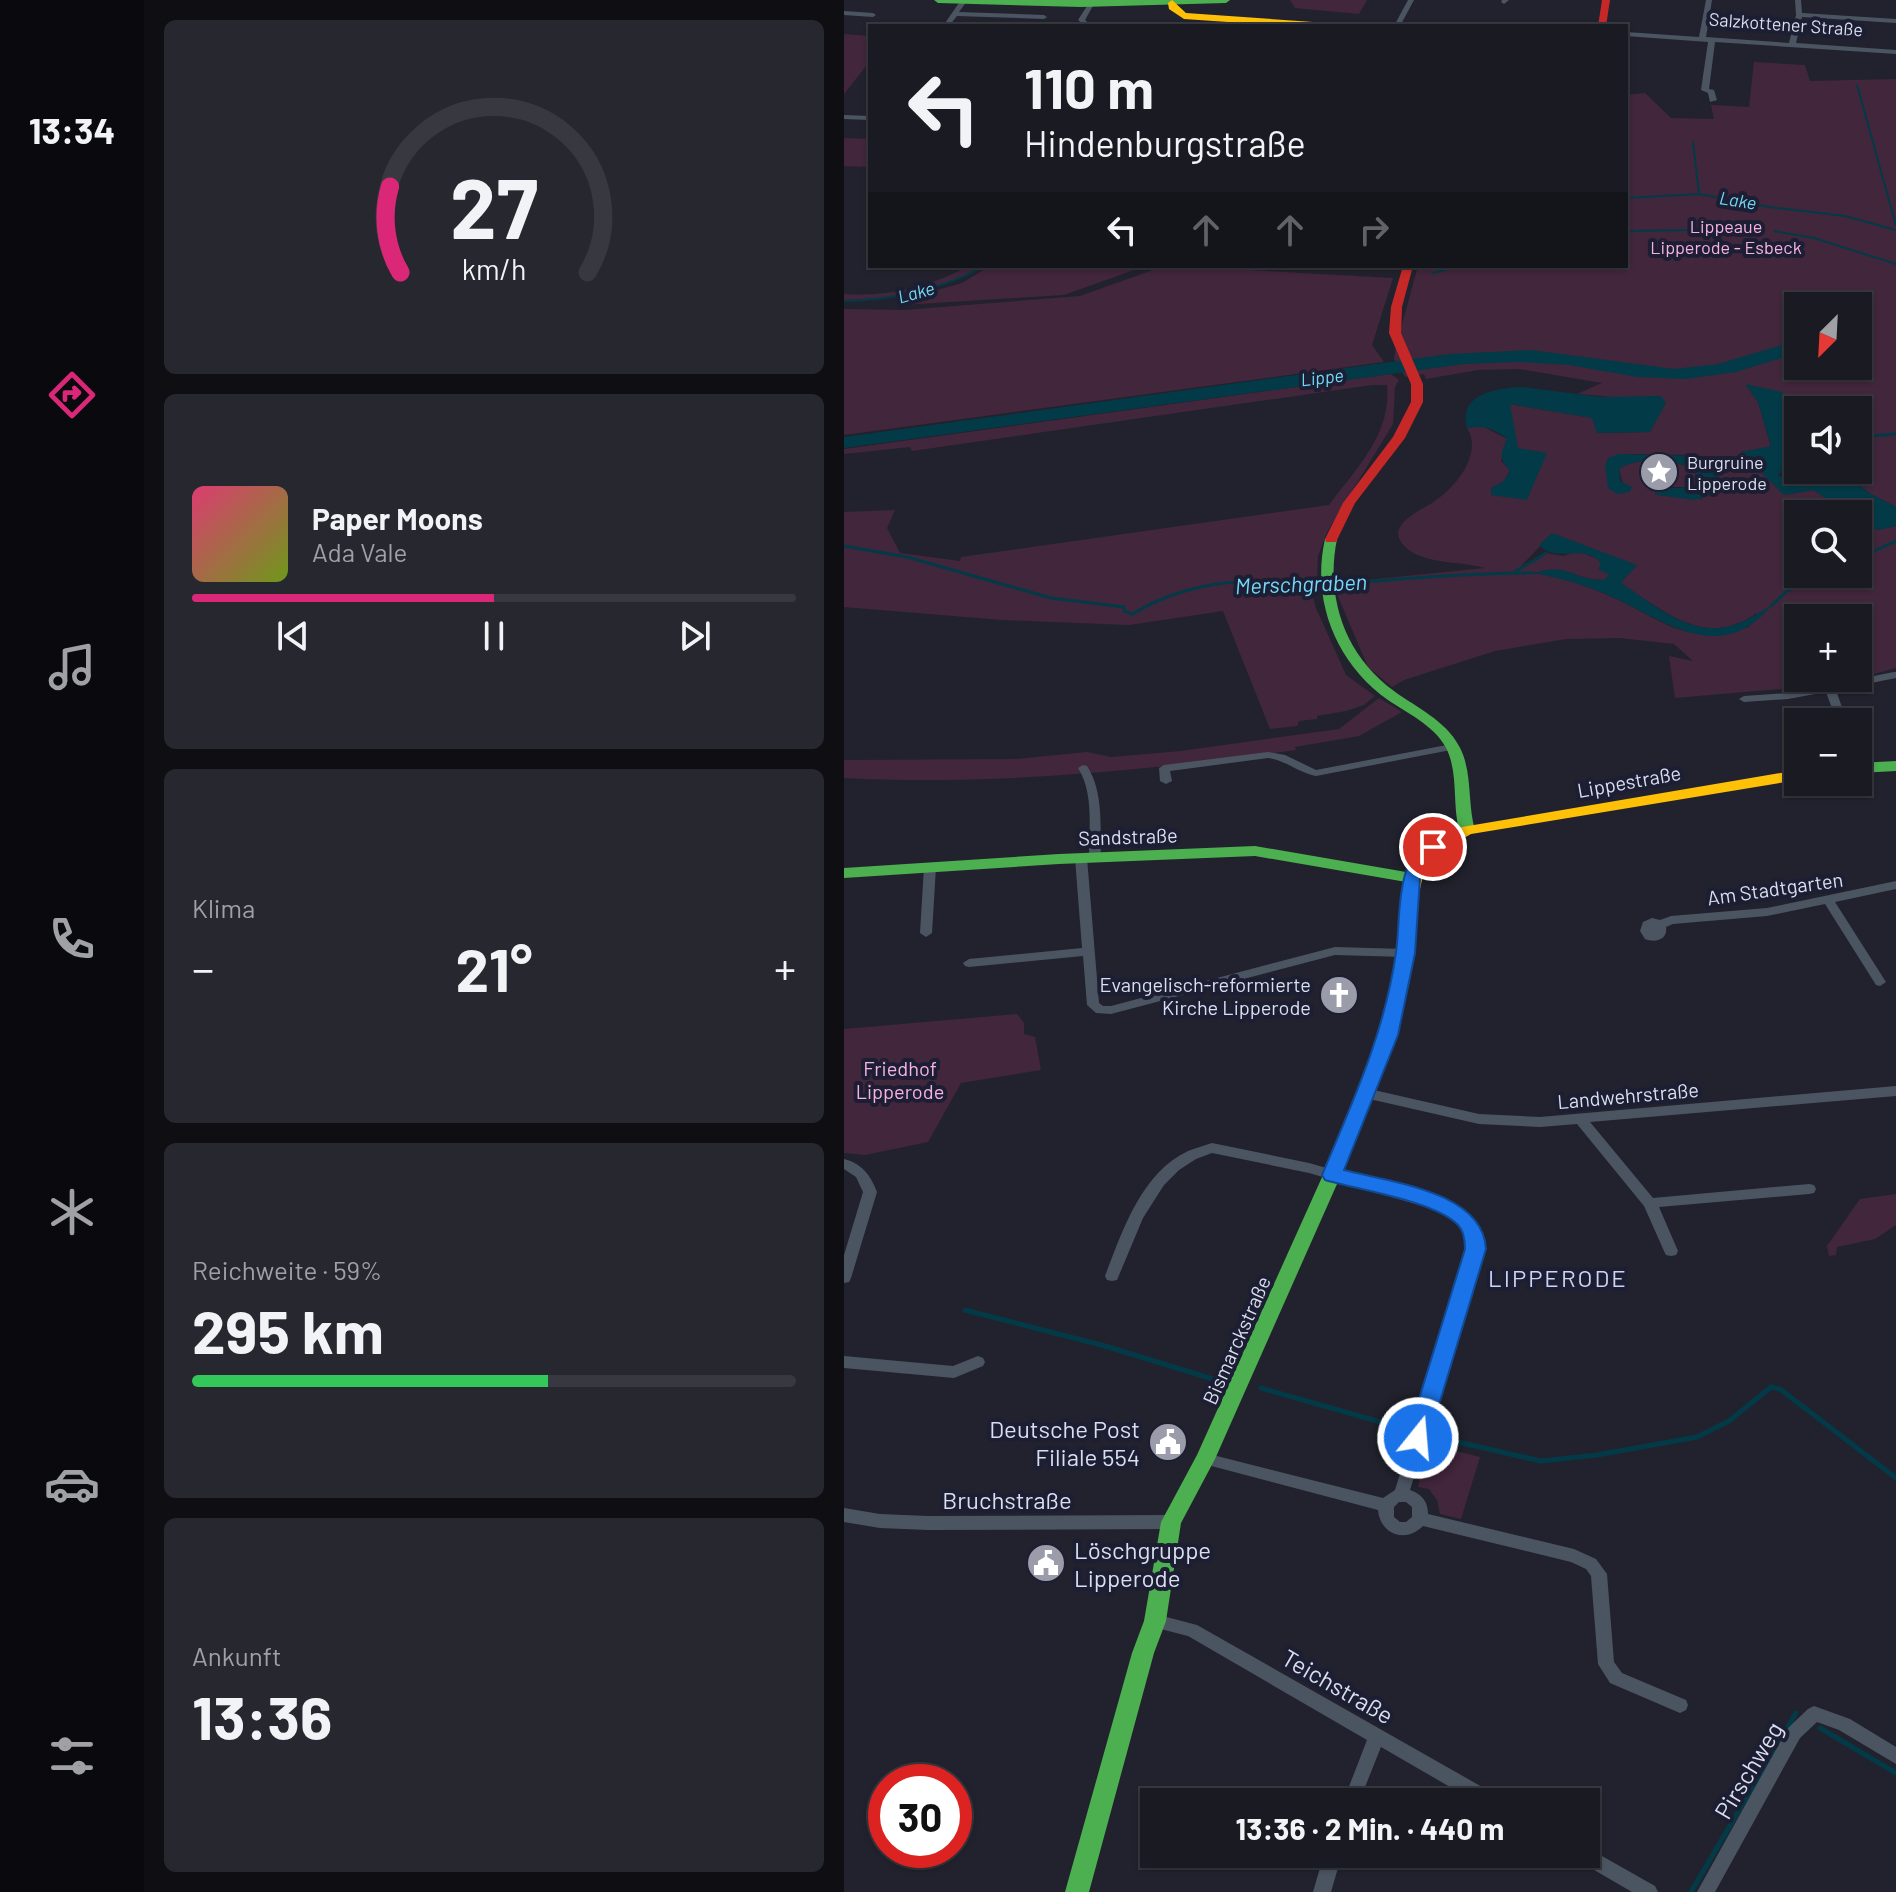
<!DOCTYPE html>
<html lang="de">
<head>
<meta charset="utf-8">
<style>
	:root { --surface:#1a1a22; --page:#27272f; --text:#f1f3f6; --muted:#9fa1a5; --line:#383840; --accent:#db2777 }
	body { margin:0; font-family:Barlow,sans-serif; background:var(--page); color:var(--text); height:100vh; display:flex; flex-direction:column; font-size:30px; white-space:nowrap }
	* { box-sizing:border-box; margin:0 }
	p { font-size:26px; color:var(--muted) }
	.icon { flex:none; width:44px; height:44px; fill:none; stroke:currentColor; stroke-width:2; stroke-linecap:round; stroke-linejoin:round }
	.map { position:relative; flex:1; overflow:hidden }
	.sheet { display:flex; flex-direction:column; gap:20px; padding:20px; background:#0e0e13; width:700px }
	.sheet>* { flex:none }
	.guide { position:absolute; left:24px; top:24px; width:760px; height:244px; border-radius:0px; box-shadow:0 2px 6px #0004,0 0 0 2px var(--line); background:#1a1a22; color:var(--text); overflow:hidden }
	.needle { width:52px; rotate:204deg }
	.tools { position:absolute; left:940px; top:292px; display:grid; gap:16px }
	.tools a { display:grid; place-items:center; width:88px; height:88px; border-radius:0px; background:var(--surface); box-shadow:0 2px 6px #0004,0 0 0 2px var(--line); font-size:40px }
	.speed { position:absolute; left:24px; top:1764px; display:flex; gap:16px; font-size:40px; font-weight:700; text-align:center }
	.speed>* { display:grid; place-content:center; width:104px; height:104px; border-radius:50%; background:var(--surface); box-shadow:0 2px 6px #0004,0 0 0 2px var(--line); line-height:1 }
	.speed .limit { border:12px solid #d22; background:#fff; color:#111 }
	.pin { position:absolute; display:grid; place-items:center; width:68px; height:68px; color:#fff; margin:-34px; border:4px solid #fff; border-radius:50%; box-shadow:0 2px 8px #0007 }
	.me { position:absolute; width:88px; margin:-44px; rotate:17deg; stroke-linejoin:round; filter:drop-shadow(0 0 6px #0008) }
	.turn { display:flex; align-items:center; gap:28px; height:168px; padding:0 24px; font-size:36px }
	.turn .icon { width:104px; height:104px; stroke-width:2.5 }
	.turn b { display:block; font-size:56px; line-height:68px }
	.lanes { display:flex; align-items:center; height:76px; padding:0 24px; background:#0003; justify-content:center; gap:40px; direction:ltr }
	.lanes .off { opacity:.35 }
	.big { font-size:60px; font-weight:700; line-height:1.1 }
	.sheet .card { flex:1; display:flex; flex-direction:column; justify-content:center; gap:12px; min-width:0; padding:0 28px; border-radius:12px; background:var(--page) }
	.sheet .dial { align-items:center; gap:0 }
	.dial svg { height:208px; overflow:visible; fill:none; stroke:var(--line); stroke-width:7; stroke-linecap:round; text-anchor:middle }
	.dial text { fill:var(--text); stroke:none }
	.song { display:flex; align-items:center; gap:24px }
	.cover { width:96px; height:96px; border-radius:12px; background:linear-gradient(135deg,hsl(340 70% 55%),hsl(80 70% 35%)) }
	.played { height:8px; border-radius:4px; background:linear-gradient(90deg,var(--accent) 50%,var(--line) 50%) }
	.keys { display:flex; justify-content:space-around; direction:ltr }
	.heat { display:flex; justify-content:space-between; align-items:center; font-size:44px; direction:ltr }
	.charge { height:12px; border-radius:6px; background:linear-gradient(90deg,#34c759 59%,var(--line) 0) }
	.trip { position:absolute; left:296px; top:1788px; width:460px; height:80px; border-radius:0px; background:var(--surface); box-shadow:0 2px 6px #0004,0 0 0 2px var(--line); font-weight:700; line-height:80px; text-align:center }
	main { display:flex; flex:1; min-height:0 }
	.menu { display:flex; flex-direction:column; width:144px; justify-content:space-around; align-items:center; background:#0a0a0e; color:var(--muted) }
	.menu .icon { width:56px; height:56px }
	.menu .active { color:var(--accent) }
	.menu b { font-size:36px; color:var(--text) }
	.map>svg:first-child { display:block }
	.green { fill:#42263c; fill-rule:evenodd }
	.water { fill:#033a47 }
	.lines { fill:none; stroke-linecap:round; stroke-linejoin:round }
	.stream-far2 { stroke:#033a47; stroke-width:2 }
	.stream-far1 { stroke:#033a47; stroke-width:3 }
	.stream { stroke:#033a47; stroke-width:5 }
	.street { fill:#4b5562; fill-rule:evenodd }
	.fast { fill:#4caf50; fill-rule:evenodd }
	.slow { fill:#ffc107; fill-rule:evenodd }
	.jam { fill:#c62828; fill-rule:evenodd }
	.route { fill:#1a73e8; stroke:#114b97; stroke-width:2 }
	.labels { text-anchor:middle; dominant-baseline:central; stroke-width:8; stroke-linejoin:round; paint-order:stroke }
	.far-street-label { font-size:18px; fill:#dbdeed; stroke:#1c1e34 }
	.far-water-label { font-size:18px; font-style:italic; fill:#74d9f8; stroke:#1c1e34 }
	.far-park-label { font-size:18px; fill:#f8b1e3; stroke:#1c1e34 }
	.far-poi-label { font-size:18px; fill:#dbdeed; stroke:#1c1e34; text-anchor:start }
	.street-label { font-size:20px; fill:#dbdeed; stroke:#1c1e34 }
	.poi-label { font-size:20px; fill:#dbdeed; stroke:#1c1e34; text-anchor:end }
	.park-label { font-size:20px; fill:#f8b1e3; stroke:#1c1e34 }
	.water-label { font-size:22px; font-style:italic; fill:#74d9f8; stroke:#1c1e34 }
	.quarter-label { font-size:24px; letter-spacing:2px; fill:#ced3f1; stroke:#1c1e34 }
	.near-poi-label { font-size:24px; fill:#dbdeed; stroke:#1c1e34; text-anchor:end }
	.near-street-label { font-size:24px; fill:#dbdeed; stroke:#1c1e34 }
</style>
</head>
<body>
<main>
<nav class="menu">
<b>13:34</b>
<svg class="icon active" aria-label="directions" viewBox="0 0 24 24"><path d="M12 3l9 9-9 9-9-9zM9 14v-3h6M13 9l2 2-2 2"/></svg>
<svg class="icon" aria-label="music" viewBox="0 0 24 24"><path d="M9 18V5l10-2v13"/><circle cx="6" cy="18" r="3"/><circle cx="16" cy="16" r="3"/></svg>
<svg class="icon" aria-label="phone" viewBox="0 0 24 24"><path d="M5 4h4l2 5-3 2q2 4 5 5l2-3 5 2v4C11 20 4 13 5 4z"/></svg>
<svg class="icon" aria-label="climate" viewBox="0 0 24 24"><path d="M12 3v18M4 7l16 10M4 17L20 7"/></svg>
<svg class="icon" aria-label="car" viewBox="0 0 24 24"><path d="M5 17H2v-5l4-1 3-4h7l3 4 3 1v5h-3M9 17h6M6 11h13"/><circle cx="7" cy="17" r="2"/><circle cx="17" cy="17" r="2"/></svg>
<svg class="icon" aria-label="filters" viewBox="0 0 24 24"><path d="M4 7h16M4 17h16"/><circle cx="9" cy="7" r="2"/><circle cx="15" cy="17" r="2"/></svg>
</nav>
<section class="sheet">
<div class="card dial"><svg viewBox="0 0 100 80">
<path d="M14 69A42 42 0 1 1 86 69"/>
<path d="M14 69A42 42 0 0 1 10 36" stroke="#db2777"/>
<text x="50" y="56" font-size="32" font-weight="700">27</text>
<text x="50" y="72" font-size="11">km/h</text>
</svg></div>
<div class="card">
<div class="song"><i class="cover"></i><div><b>Paper Moons</b><p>Ada Vale</p></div></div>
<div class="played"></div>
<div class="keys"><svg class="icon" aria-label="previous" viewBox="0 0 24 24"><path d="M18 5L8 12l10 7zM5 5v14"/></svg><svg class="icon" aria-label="pause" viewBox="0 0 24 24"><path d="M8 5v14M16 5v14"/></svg><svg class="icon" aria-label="next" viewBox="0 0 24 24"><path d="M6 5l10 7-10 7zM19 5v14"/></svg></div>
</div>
<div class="card"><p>Klima</p>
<div class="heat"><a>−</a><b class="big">21°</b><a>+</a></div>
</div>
<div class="card"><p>Reichweite · 59%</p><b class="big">295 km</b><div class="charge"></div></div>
<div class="card"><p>Ankunft</p><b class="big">13:36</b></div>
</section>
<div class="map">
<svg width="1052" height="1892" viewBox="0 0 1052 1892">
	<rect width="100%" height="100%" fill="#22222e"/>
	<path class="green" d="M446 0H523L515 14 451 8Z
		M0 34 26 36V61L0 94Z
		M910 62 961 65 966 81 1052 79V507L1027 494 994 470H1014V410H956L951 402 902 385 914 402 927 447 897 452 940 495 969 490 1008 514H954V574H1014V518L1033 530 1052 526V668L1014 678V618H954V678H1012L971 686 831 698 825 656 849 661 830 644 776 638 722 639 651 651 560 680 548 687 524 667 493 594 492 583 641 568C620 562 595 564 574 555 564 551 549 539 556 527 563 515 581 508 591 501 613 486 639 453 623 428L638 426 663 439 657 461 666 470 660 481 647 488 683 500 665 404 749 418 754 433 806 432 817 396 780 398 733 394 758 383 675 369 634 370 582 379 580 374 561 377 550 359 552 346 574 266H782V95L801 93 827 118 870 119 867 105 905 107ZM954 306H1014V366H954ZM785 454 852 455 858 499 814 495 811 491 823 487H850L853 484 851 473C838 457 790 457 775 469L779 484 785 485 764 488V458ZM708 534 792 566 776 583C821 611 861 650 913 613L905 627C839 645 826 624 770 598 745 586 718 578 692 573 720 562 733 581 760 580L766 575 754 559 734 551 719 556 702 553 677 566Z
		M0 138 26 139 25 167 0 166Z
		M125 266H138C94 292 50 299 0 300V294C45 297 85 287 125 266Z
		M146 266H301L220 295 59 305 57 300 118 283Z
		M332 266 549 278 528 345 540 362 0 435V309L60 310 236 296 309 270Z
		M547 374 555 380 551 387 549 424 483 532 474 556 473 580 464 581 472 608 502 675 531 696 520 705 502 711 473 716V719L455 721 453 726 426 729 379 611 285 625 158 620 0 607V512L51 510 43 528 56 553 116 561 117 557 485 505C512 468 548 434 543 385H528L68 451 66 447 0 454V449Z
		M535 698 558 712 515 736 451 747 452 750C306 770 147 786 0 778V760L172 759 243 752 267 757 337 751 495 729Z
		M173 1014 180 1023V1034L191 1037 197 1070 117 1083 84 1142 21 1155 0 1153V1029Z
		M1052 1194V1225L1031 1239 993 1247 992 1255 985 1256 983 1246 1016 1199Z
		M584 1444 636 1457 617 1519 596 1514 593 1500 585 1489 574 1487Z"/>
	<path class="water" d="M954 340V353L892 372 842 379 793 377 725 365 677 362 621 364 0 448V437L605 354 688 350 830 369 874 364Z
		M901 384 938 392 956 410 954 467H940L934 475C947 484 958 489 973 480L964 470H994L1027 494 1052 507V526L1033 530 1014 518V514H1008L969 490 940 495 897 452 927 446 914 402Z
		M679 387 757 397 817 396 822 403 806 432 753 433 748 418 666 404 674 448 703 453 683 500 647 495V488L660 481 666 471C655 458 656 454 663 439 650 428 639 425 623 428 613 393 655 388 679 387Z
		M775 454 860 456C874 463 878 480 872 494L850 500 814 495 811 494 813 489 850 487 853 483 851 473C838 457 790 457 775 469L776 481 788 487 786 492 773 494 764 488 761 465 764 458Z
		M708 533 793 565 777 583C812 606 848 640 893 624 905 620 915 612 927 606 876 667 820 620 766 596 742 585 716 578 690 573 726 562 729 581 760 580L765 575 754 569 757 564C742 541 714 565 695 545Z"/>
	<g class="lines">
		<path class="stream-far2" d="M1013 85 1052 225
			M849 142 855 194
			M782 198 855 194 925 207 1001 216 1052 230
			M782 231 919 229
			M930 231 970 238 1052 264
			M589 273 618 266
			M0 301C51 300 96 290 141 266"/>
		<path class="stream-far1" d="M1014 437 1052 434
			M0 546 63 557 207 598 280 607V611L289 614C318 595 366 581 401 582 423 583 446 587 468 586 543 580 615 573 690 573
			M1014 558 1052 541
			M672 571 702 553
			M927 606 942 592 977 574"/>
		<path class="stream" d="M121 1310 261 1346 372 1380
			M417 1388 568 1431
			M592 1437 697 1461 753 1455 853 1437 885 1421 927 1387 936 1389 1052 1478
			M976 1728 1052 1773
			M847 1892 952 1713"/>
		<path class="street" d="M117 0 123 1 115 12 200 15 203 17 200 19 113 16 105 26H99Z
			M564 0H570L556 26H550Z
			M658 0H665L660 4 657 2Z
			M862 0H868L862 37 945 43 952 15 951 0H957L958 13 1052 19V23L958 17 952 43 1052 50V54L871 42 865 89 870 90 873 100 866 102 864 93 857 90 864 42 782 36V32L855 37Z
			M247 2 250 4 241 20 248 26H241L234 20 245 3Z
			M0 11 29 13 32 15 29 17 0 15Z
			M0 115 26 116V120L0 119Z
			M1050 672H1052V678L992 690 1003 722H993L982 692 944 699 900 702 895 699 900 696 944 693Z
			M608 744 613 747 612 749 472 776C455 773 441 760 424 758L326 771 328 781 322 784 316 781 315 768 320 765 424 752 441 755 472 770Z
			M239 765 243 766C260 792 256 828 257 858L251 862 245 858C245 829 250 793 234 768Z
			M237 854 243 858 255 1003 259 1006H267L491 947 561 949 567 953 561 957 491 955 267 1014 252 1013 243 1005 239 956 125 967 121 966 119 963 125 959 238 948 231 858Z
			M86 863 92 867 88 933 82 937 76 933 80 867Z
			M1052 881V889L991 902 1042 982 1036 986 1032 985 981 904 923 916 829 924 822 927C824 940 811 943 801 939L796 931 799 922 808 918 816 920 827 916 923 908Z
			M1052 1086V1096L746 1122 809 1198 965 1184 970 1185 972 1189 970 1193 965 1194 815 1207 834 1251 832 1255 827 1256 822 1255 820 1251 800 1206 733 1124 696 1127 635 1124 521 1098 516 1096 515 1093 516 1090 521 1088 635 1114 696 1117Z
			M368 1143 465 1163 611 1205C630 1214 635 1229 639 1249L566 1490C578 1494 584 1502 584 1514L730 1549 752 1559 763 1574 770 1662 778 1673 842 1700 844 1705 842 1710 836 1713 766 1683 754 1664 747 1576 742 1569 727 1562 579 1526C561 1544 536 1534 534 1510L356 1463 354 1459 356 1455 361 1453 539 1498 551 1490 625 1249 622 1230 606 1214 465 1173 368 1153 352 1159 335 1170 320 1185 299 1218 273 1280 268 1281 263 1280 261 1276C278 1232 297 1173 344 1151 351 1148 360 1146 368 1143ZM555 1502H562L568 1507V1517L562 1522H556L550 1517V1507Z
			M0 1159C18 1164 26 1174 33 1192L7 1278 5 1282 0 1283V1255L19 1192 12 1177 0 1169Z
			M0 1356 109 1366 134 1356 139 1358 141 1362 139 1366 110 1378 0 1368Z
			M0 1508 36 1514 84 1516 327 1515 332 1517 335 1522 332 1527 327 1529 84 1530 36 1528 0 1522Z
			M311 1614 353 1625 654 1796 656 1802H632L537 1747 515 1802H499L523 1740 344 1636 305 1626 303 1621 305 1616Z
			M970 1706 1006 1719 1052 1747V1764L995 1730 973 1722 956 1738 871 1892H853L944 1728 964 1709Z
			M742 1847 811 1886 814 1892H788L733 1860 730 1854H742Z
			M480 1854H498L487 1892H469Z"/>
		<path class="fast" d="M90 0H386L382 3 237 7 94 3Z
			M487 535 493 539C481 597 501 656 550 691 573 708 601 720 615 746 629 771 623 803 631 830L628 833 623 835 615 830C608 803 615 771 601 746 589 725 563 713 544 700 492 663 467 601 481 539Z
			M1052 761V771L1014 773V763Z
			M411 846 568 873 576 878 568 883 411 856 215 864 0 878V868L215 854Z
			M564 925 572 930 565 984 553 1035 497 1175 371 1459 337 1523 322 1621 310 1653 245 1892H221L288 1653 300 1621 317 1522 353 1455 479 1175 537 1035 549 984 556 930Z"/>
		<path class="slow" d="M328 0 342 13 483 23 487 26H444L340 19 325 9 324 3Z
			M954 770V780L627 834C574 863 577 873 572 930L564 935 556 930C562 870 561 856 618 827Z"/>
		<path class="jam" d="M758 0H766L762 26H754Z
			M559 266H569L558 307 557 333 579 384V402L561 438 511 503 492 542H482L481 539 499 503 549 437 567 402V384L545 333 547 307Z"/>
	</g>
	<path class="route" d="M589 842 598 847 583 863 576 878 571 953 554 1035 500 1170C545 1182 639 1191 642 1249L585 1438 582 1445 574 1448 566 1445 563 1438 621 1249C621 1240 620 1231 614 1225 591 1201 515 1190 481 1180L478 1175C509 1101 541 1032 552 952 557 921 550 852 589 842Z"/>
	<defs>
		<g id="sight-disc" transform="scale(2)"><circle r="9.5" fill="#9a9caa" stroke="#1c1e34"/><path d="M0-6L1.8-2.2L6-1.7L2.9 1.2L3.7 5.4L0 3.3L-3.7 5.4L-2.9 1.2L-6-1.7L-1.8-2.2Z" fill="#fff"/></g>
		<g id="church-disc" transform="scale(2)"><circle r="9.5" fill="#9a9caa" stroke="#1c1e34"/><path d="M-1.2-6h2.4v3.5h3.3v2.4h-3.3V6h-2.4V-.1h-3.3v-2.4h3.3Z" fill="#fff"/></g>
		<g id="civic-disc" transform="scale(2)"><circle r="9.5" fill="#9a9caa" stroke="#1c1e34"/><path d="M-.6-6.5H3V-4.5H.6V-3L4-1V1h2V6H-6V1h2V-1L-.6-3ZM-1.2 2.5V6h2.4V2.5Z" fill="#fff"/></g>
	</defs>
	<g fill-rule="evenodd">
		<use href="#sight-disc" x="815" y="472"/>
		<use href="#church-disc" x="495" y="995"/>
		<use href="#civic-disc" x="324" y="1442"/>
		<use href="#civic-disc" x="202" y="1563"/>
	</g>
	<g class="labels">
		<g class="far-street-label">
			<text transform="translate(942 24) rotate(4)">Salzkottener Straße</text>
		</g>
		<g class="far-water-label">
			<text transform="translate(894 200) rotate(9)">Lake</text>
			<text transform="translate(72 292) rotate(-16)">Lake</text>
			<text transform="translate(478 377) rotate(-7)">Lippe</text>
		</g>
		<g class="far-park-label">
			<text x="882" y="226">Lippeaue<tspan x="882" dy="21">Lipperode - Esbeck</tspan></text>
		</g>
		<g class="far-poi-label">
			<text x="843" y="462">Burgruine<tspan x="843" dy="21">Lipperode</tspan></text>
		</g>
		<g class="street-label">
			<text transform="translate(785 781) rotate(-10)">Lippestraße</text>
			<text transform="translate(284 836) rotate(-2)">Sandstraße</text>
			<text transform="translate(931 888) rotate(-8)">Am Stadtgarten</text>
			<text transform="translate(784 1095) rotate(-5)">Landwehrstraße</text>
			<text transform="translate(392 1340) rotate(-66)">Bismarckstraße</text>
		</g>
		<g class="poi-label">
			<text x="467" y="984">Evangelisch-reformierte<tspan x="467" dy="23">Kirche Lipperode</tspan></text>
		</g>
		<g class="park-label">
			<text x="56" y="1068">Friedhof<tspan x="56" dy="23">Lipperode</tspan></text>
		</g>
		<g class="water-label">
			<text transform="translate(457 583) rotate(-2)">Merschgraben</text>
		</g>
		<g class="quarter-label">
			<text x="714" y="1277">LIPPERODE</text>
		</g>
		<g class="near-poi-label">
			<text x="296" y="1428">Deutsche Post<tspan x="296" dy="28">Filiale 554</tspan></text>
			<text x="230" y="1549" text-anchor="start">Löschgruppe<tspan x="230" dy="28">Lipperode</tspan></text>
		</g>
		<g class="near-street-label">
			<text x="163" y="1499">Bruchstraße</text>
			<text transform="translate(494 1686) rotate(30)">Teichstraße</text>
			<text transform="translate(904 1770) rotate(-59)">Pirschweg</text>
		</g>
	</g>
</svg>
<div class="tools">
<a><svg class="needle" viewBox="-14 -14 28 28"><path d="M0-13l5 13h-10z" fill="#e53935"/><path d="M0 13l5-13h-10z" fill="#9fa1a5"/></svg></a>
<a><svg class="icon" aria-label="sound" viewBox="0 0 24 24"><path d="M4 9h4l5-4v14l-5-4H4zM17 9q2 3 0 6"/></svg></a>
<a><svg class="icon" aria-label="search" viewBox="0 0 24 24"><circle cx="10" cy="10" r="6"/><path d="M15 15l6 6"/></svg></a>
<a>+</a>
<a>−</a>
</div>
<div class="speed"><div class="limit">30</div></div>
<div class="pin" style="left:589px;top:847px;background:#d93025"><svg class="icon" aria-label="arrive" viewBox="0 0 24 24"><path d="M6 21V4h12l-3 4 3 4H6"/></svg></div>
<svg class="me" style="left:574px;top:1438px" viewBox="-20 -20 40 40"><circle r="17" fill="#1a73e8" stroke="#fff" stroke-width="3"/><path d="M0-11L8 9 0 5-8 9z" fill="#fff"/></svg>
<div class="trip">13:36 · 2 Min. · 440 m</div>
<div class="guide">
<div class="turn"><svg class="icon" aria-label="left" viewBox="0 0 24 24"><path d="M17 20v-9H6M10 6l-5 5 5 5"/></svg><div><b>110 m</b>Hindenburgstraße</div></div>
<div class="lanes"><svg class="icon" aria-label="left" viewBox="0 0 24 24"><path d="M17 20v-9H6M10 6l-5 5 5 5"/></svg><svg class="icon off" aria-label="ahead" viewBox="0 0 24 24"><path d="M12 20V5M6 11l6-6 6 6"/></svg><svg class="icon off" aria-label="ahead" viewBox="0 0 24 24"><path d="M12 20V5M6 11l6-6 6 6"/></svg><svg class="icon off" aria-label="right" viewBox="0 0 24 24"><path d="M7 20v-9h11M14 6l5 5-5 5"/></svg></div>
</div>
</div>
</main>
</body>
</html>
